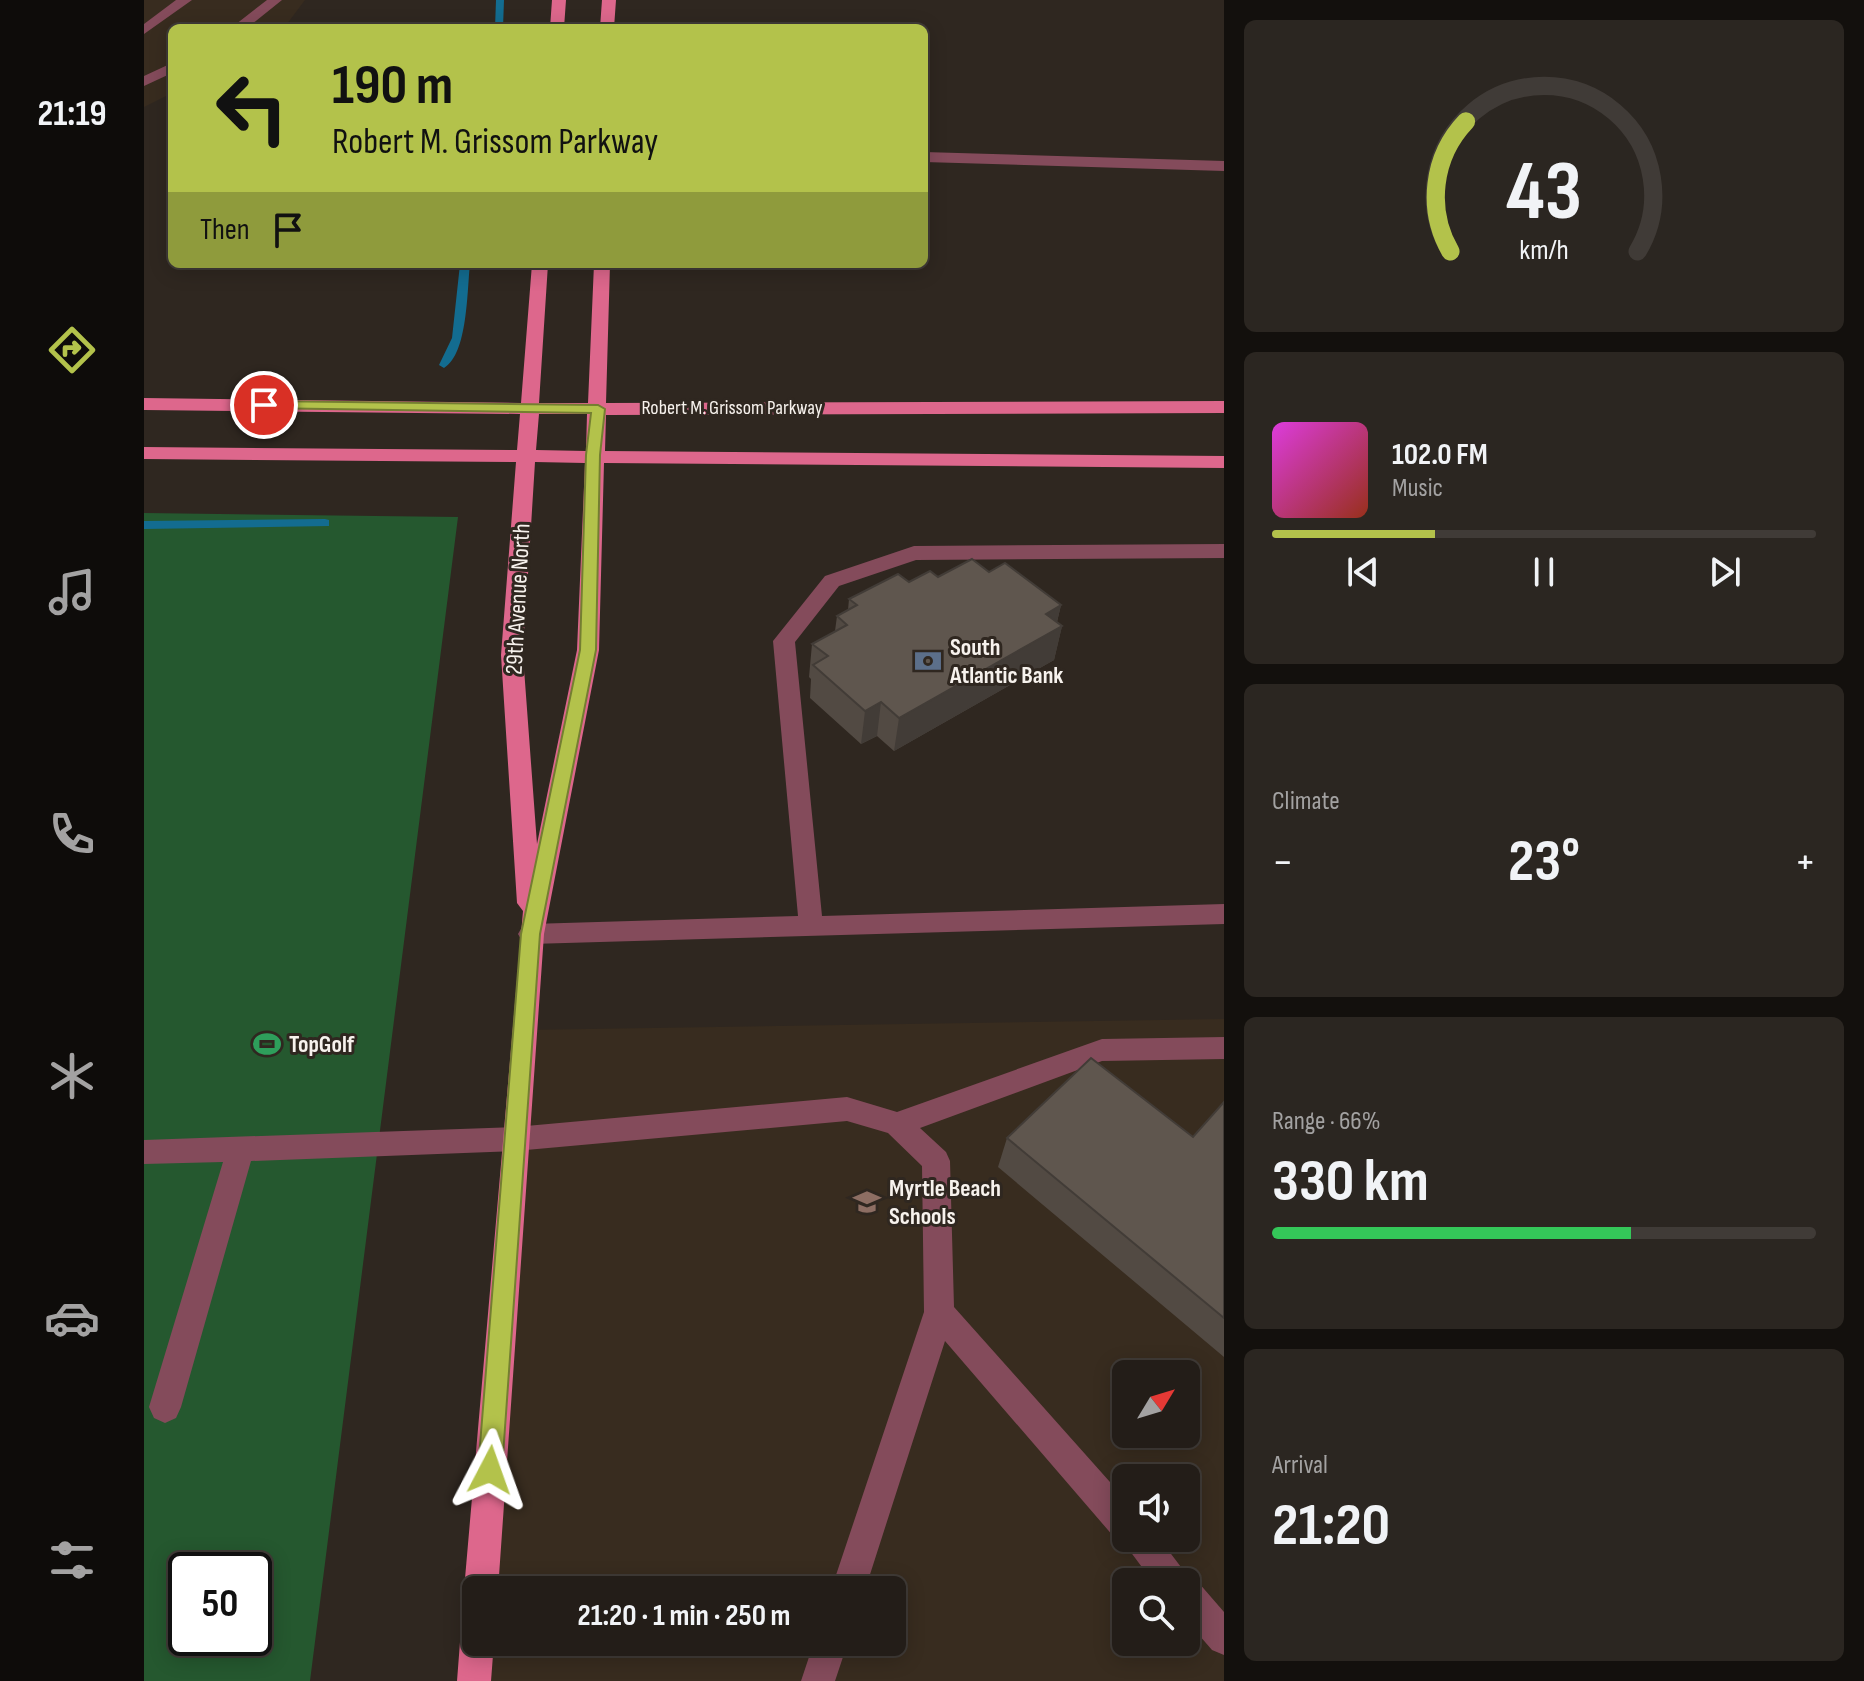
<!DOCTYPE html>
<html lang="en">
<head>
<meta charset="utf-8">
<style>
	:root { --surface:#231d18; --page:#2b2621; --text:#f1f3f6; --muted:#a3a2a2; --line:#403b37; --accent:#b3c24b }
	body { margin:0; font-family:"Sofia Sans Condensed",sans-serif; background:var(--page); color:var(--text); height:100vh; display:flex; flex-direction:column; font-size:30px; white-space:nowrap }
	* { box-sizing:border-box; margin:0 }
	p { font-size:26px; color:var(--muted) }
	.icon { flex:none; width:44px; height:44px; fill:none; stroke:currentColor; stroke-width:2; stroke-linecap:round; stroke-linejoin:round }
	.map { position:relative; flex:1; overflow:hidden }
	.sheet { display:flex; flex-direction:column; gap:20px; padding:20px; background:#13100d; width:640px }
	.sheet>* { flex:none }
	.top-card { position:absolute; left:24px; top:24px; width:760px; height:244px; border-radius:12px; box-shadow:0 4px 20px #0003,0 0 0 2px var(--line); background:#b3c24b; color:#111; overflow:hidden }
	.needle { width:52px; rotate:52deg }
	.tools { position:absolute; left:968px; top:1360px; display:grid; gap:16px }
	.tools a { display:grid; place-items:center; width:88px; height:88px; border-radius:12px; background:var(--surface); box-shadow:0 4px 20px #0003,0 0 0 2px var(--line); font-size:40px }
	.speed { position:absolute; left:24px; top:1552px; display:flex; gap:16px; font-size:40px; font-weight:700; text-align:center }
	.speed>* { display:grid; place-content:center; width:104px; height:104px; border-radius:50%; background:var(--surface); box-shadow:0 4px 20px #0003,0 0 0 2px var(--line); line-height:1 }
	.speed .limit { border:4px solid #111; border-radius:12px; background:#fff; color:#111 }
	.pin { position:absolute; display:grid; place-items:center; width:68px; height:68px; color:#fff; margin:-34px; border:4px solid #fff; border-radius:50%; box-shadow:0 2px 8px #0007 }
	.me { position:absolute; width:88px; margin:-44px; rotate:4deg; stroke-linejoin:round; filter:drop-shadow(0 0 6px #0008) }
	.turn { display:flex; align-items:center; gap:28px; height:168px; padding:0 32px; font-size:36px }
	.turn .icon { width:104px; height:104px; stroke-width:2.5 }
	.turn b { display:block; font-size:56px; line-height:68px }
	.then { display:flex; align-items:center; height:76px; padding:0 32px; background:#0003; gap:16px; font-size:30px }
	.big { font-size:60px; font-weight:700; line-height:1.1 }
	.sheet .tile { flex:1; display:flex; flex-direction:column; justify-content:center; gap:12px; min-width:0; padding:0 28px; border-radius:12px; background:var(--page) }
	.sheet .dial { align-items:center; gap:0 }
	.dial svg { height:208px; overflow:visible; fill:none; stroke:var(--line); stroke-width:7; stroke-linecap:round; text-anchor:middle }
	.dial text { fill:var(--text); stroke:none }
	.song { display:flex; align-items:center; gap:24px }
	.cover { width:96px; height:96px; border-radius:12px; background:linear-gradient(135deg,hsl(300 70% 55%),hsl(10 70% 35%)) }
	.played { height:8px; border-radius:4px; background:linear-gradient(90deg,var(--accent) 30%,var(--line) 30%) }
	.keys { display:flex; justify-content:space-around; direction:ltr }
	.heat { display:flex; justify-content:space-between; align-items:center; font-size:44px; direction:ltr }
	.charge { height:12px; border-radius:6px; background:linear-gradient(90deg,#34c759 66%,var(--line) 0) }
	.trip { position:absolute; left:318px; top:1576px; width:444px; height:80px; border-radius:12px; background:var(--surface); box-shadow:0 4px 20px #0003,0 0 0 2px var(--line); font-weight:700; line-height:80px; text-align:center }
	main { display:flex; flex:1; min-height:0 }
	.tabs { display:flex; flex-direction:column; width:144px; justify-content:space-around; align-items:center; background:#0e0c0a; color:var(--muted) }
	.tabs .icon { width:56px; height:56px }
	.tabs .selected { color:var(--accent) }
	.tabs b { font-size:36px; color:var(--text) }
	.map>svg:first-child { display:block }
	.built { fill:#382c1f; fill-rule:evenodd }
	.green { fill:#25582f; fill-rule:evenodd }
	.lines { fill:none; stroke-linecap:round; stroke-linejoin:round }
	.stream { fill:#136c90; fill-rule:evenodd }
	.minor { fill:#844b5b; fill-rule:evenodd }
	.major { fill:#dd678c; fill-rule:evenodd }
	.wall { fill:#524a43 }
	.shaded-wall { fill:#423c37 }
	.building { fill:#5f564e; stroke:#423c37; stroke-width:2 }
	.route { fill:#b3c24b; stroke:#747e31; stroke-width:2 }
	.labels { text-anchor:middle; dominant-baseline:central; stroke-width:6; stroke-linejoin:round; paint-order:stroke }
	.far-street-label { font-size:20px; fill:#f7f2ed; stroke:#2f2720 }
	.street-label { font-size:24px; fill:#f7f2ed; stroke:#2f2720 }
	.poi-label { font-size:24px; font-weight:bold; fill:#f7f2ed; stroke:#2f2720; text-anchor:start }
</style>
</head>
<body>
<main>
<nav class="tabs">
<b>21:19</b>
<svg class="icon selected" aria-label="directions" viewBox="0 0 24 24"><path d="M12 3l9 9-9 9-9-9zM9 14v-3h6M13 9l2 2-2 2"/></svg>
<svg class="icon" aria-label="music" viewBox="0 0 24 24"><path d="M9 18V5l10-2v13"/><circle cx="6" cy="18" r="3"/><circle cx="16" cy="16" r="3"/></svg>
<svg class="icon" aria-label="phone" viewBox="0 0 24 24"><path d="M5 4h4l2 5-3 2q2 4 5 5l2-3 5 2v4C11 20 4 13 5 4z"/></svg>
<svg class="icon" aria-label="climate" viewBox="0 0 24 24"><path d="M12 3v18M4 7l16 10M4 17L20 7"/></svg>
<svg class="icon" aria-label="car" viewBox="0 0 24 24"><path d="M5 17H2v-5l4-1 3-4h7l3 4 3 1v5h-3M9 17h6M6 11h13"/><circle cx="7" cy="17" r="2"/><circle cx="17" cy="17" r="2"/></svg>
<svg class="icon" aria-label="filters" viewBox="0 0 24 24"><path d="M4 7h16M4 17h16"/><circle cx="9" cy="7" r="2"/><circle cx="15" cy="17" r="2"/></svg>
</nav>
<div class="map">
<svg width="1080" height="1681" viewBox="0 0 1080 1681">
	<rect width="100%" height="100%" fill="#2f2720"/>
	<path class="built" d="M0 0H161L140 28H28V93L0 107Z
		M1080 1019V1681H329L332 1642H748V1590H336L380 1030ZM982 1374H1042V1434H982ZM982 1478H1042V1538H982ZM982 1582H1042V1642H982Z"/>
	<path class="green" d="M0 513 314 517 166 1681H0ZM42 1570H110V1638H42Z"/>
	<g class="lines">
		<path class="stream" d="M352 0H360L359 28H351Z
			M316 264H326C323 290 324 354 300 368L295 365 308 338Z
			M181 519 185 520V526L0 529V521Z"/>
		<path class="minor" d="M32 0H48L0 34V24Z
			M123 0H138L103 28H87Z
			M28 63V73L0 86V76Z
			M780 152 1080 161V171L780 162Z
			M1080 544V558L772 560 695 586 651 642 678 916 1080 904V924L387 944 378 941 374 934 378 927 387 924 654 916 629 641 681 576 770 546Z
			M1080 1037V1059L958 1061 776 1128 802 1152 806 1161 810 1307 982 1500V1538H1015L1046 1579 1054 1582 1080 1612V1655L1068 1650 1042 1620V1582H1009L977 1539 970 1537 801 1341 721 1590H687L780 1312 778 1166 744 1133 703 1121 371 1151 107 1161 37 1407 32 1418 21 1423 10 1418 5 1407 79 1162 0 1164V1140L371 1127 703 1097 753 1112 958 1039Z
			M670 1642H704L691 1681H657Z"/>
		<path class="major" d="M408 0H422L420 28H406Z
			M458 0H472L470 28H456Z
			M388 264H404L395 403H444L450 264H466L462 403 1080 401V413L462 415 461 451 1080 456V468L460 463 455 650 400 934 354 1590H332V1605L325 1602 320 1590 379 911 373 903 357 655 372 462 0 459V447L373 450 376 414 0 410V398L377 403ZM395 414H443L442 451 392 450ZM391 462 441 463 433 650 393 844 379 655Z
			M332 1625V1642H350L347 1681H313L316 1642 321 1630Z"/>
	</g>
	<path class="wall" d="M845 572 917 605 913 622 918 626 910 660 750 751 733 736 717 744 666 698 667 679 665 677 668 644 691 631 693 616 704 610 705 599 765 582 794 577Z
		M1080 1102V1357L854 1167 863 1138 1049 1137Z"/>
	<path class="shaded-wall" d="M917 605 911 630 918 626 910 660 750 751 755 718 902 614Z
		M737 702 733 736 717 744 721 711Z"/>
	<path class="building" d="M828 559 845 572 861 563 917 605 902 614 918 626 755 718 737 702 721 711 669 665 684 656 668 644 703 625 693 616 713 605 705 599 754 574 765 582 786 571 794 577Z
		M947 1058 1049 1137 1080 1102V1318L863 1138Z"/>
	<path class="route" d="M120 401 454 405 461 409 456 455 452 650 396 934 358 1470 354 1478 346 1482 337 1478 334 1470 377 934 436 650 442 455 447 413 115 408V402Z"/>
	<defs>
		<g id="bank-bare" transform="scale(2.16)"><path d="M-6-4H6V4H-6ZM0-2.3a2.3 2.3 0 1 0 0 4.6a2.3 2.3 0 1 0 0-4.6Z" fill="#5c6f8a" stroke="#2f2720" stroke-width="2.5" paint-order="stroke"/></g>
		<g id="stadium-bare" transform="scale(2.16)"><path d="M0-5a6.5 5 0 1 0 0 10a6.5 5 0 1 0 0-10ZM-3.5-1.8h7v3.6h-7Z" fill="#2e9e5b" stroke="#2f2720" stroke-width="2.5" paint-order="stroke"/></g>
		<g id="school-bare" transform="scale(2.16)"><path d="M0-5L7-2L0 1L-7-2ZM-4 1L0 2.5L4 1V4Q0 6-4 4Z" fill="#8d6e63" stroke="#2f2720" stroke-width="2.5" paint-order="stroke"/></g>
	</defs>
	<g fill-rule="evenodd">
		<use href="#bank-bare" x="784" y="661"/>
		<use href="#stadium-bare" x="123" y="1044"/>
		<use href="#school-bare" x="723" y="1202"/>
	</g>
	<g class="labels">
		<g class="far-street-label">
			<text x="588" y="408">Robert M. Grissom Parkway</text>
		</g>
		<g class="street-label">
			<text transform="translate(374 599) rotate(-87)">29th Avenue North</text>
		</g>
		<g class="poi-label">
			<text x="806" y="647">South<tspan x="806" dy="28">Atlantic Bank</tspan></text>
			<text x="145" y="1044">TopGolf</text>
			<text x="745" y="1188">Myrtle Beach<tspan x="745" dy="28">Schools</tspan></text>
		</g>
	</g>
</svg>
<div class="tools">
<a><svg class="needle" viewBox="-14 -14 28 28"><path d="M0-13l5 13h-10z" fill="#e53935"/><path d="M0 13l5-13h-10z" fill="#a3a2a2"/></svg></a>
<a><svg class="icon" aria-label="sound" viewBox="0 0 24 24"><path d="M4 9h4l5-4v14l-5-4H4zM17 9q2 3 0 6"/></svg></a>
<a><svg class="icon" aria-label="search" viewBox="0 0 24 24"><circle cx="10" cy="10" r="6"/><path d="M15 15l6 6"/></svg></a>
</div>
<div class="speed"><div class="limit">50</div></div>
<div class="pin" style="left:120px;top:405px;background:#d93025"><svg class="icon" aria-label="arrive" viewBox="0 0 24 24"><path d="M6 21V4h12l-3 4 3 4H6"/></svg></div>
<svg class="me" style="left:346px;top:1470px" viewBox="-20 -20 40 40"><path d="M0-17L14 15 0 8-14 15z" fill="#b3c24b" stroke="#fff" stroke-width="4"/></svg>
<div class="trip">21:20 · 1 min · 250 m</div>
<div class="top-card">
<div class="turn"><svg class="icon" aria-label="left" viewBox="0 0 24 24"><path d="M17 20v-9H6M10 6l-5 5 5 5"/></svg><div><b>190 m</b>Robert M. Grissom Parkway</div></div>
<div class="then">Then<svg class="icon" aria-label="arrive" viewBox="0 0 24 24"><path d="M6 21V4h12l-3 4 3 4H6"/></svg></div>
</div>
</div>
<section class="sheet">
<div class="tile dial"><svg viewBox="0 0 100 80">
<path d="M14 69A42 42 0 1 1 86 69"/>
<path d="M14 69A42 42 0 0 1 20 19" stroke="#b3c24b"/>
<text x="50" y="56" font-size="32" font-weight="700">43</text>
<text x="50" y="72" font-size="11">km/h</text>
</svg></div>
<div class="tile">
<div class="song"><i class="cover"></i><div><b>102.0 FM</b><p>Music</p></div></div>
<div class="played"></div>
<div class="keys"><svg class="icon" aria-label="previous" viewBox="0 0 24 24"><path d="M18 5L8 12l10 7zM5 5v14"/></svg><svg class="icon" aria-label="pause" viewBox="0 0 24 24"><path d="M8 5v14M16 5v14"/></svg><svg class="icon" aria-label="next" viewBox="0 0 24 24"><path d="M6 5l10 7-10 7zM19 5v14"/></svg></div>
</div>
<div class="tile"><p>Climate</p>
<div class="heat"><a>−</a><b class="big">23°</b><a>+</a></div>
</div>
<div class="tile"><p>Range · 66%</p><b class="big">330 km</b><div class="charge"></div></div>
<div class="tile"><p>Arrival</p><b class="big">21:20</b></div>
</section>
</main>
</body>
</html>
